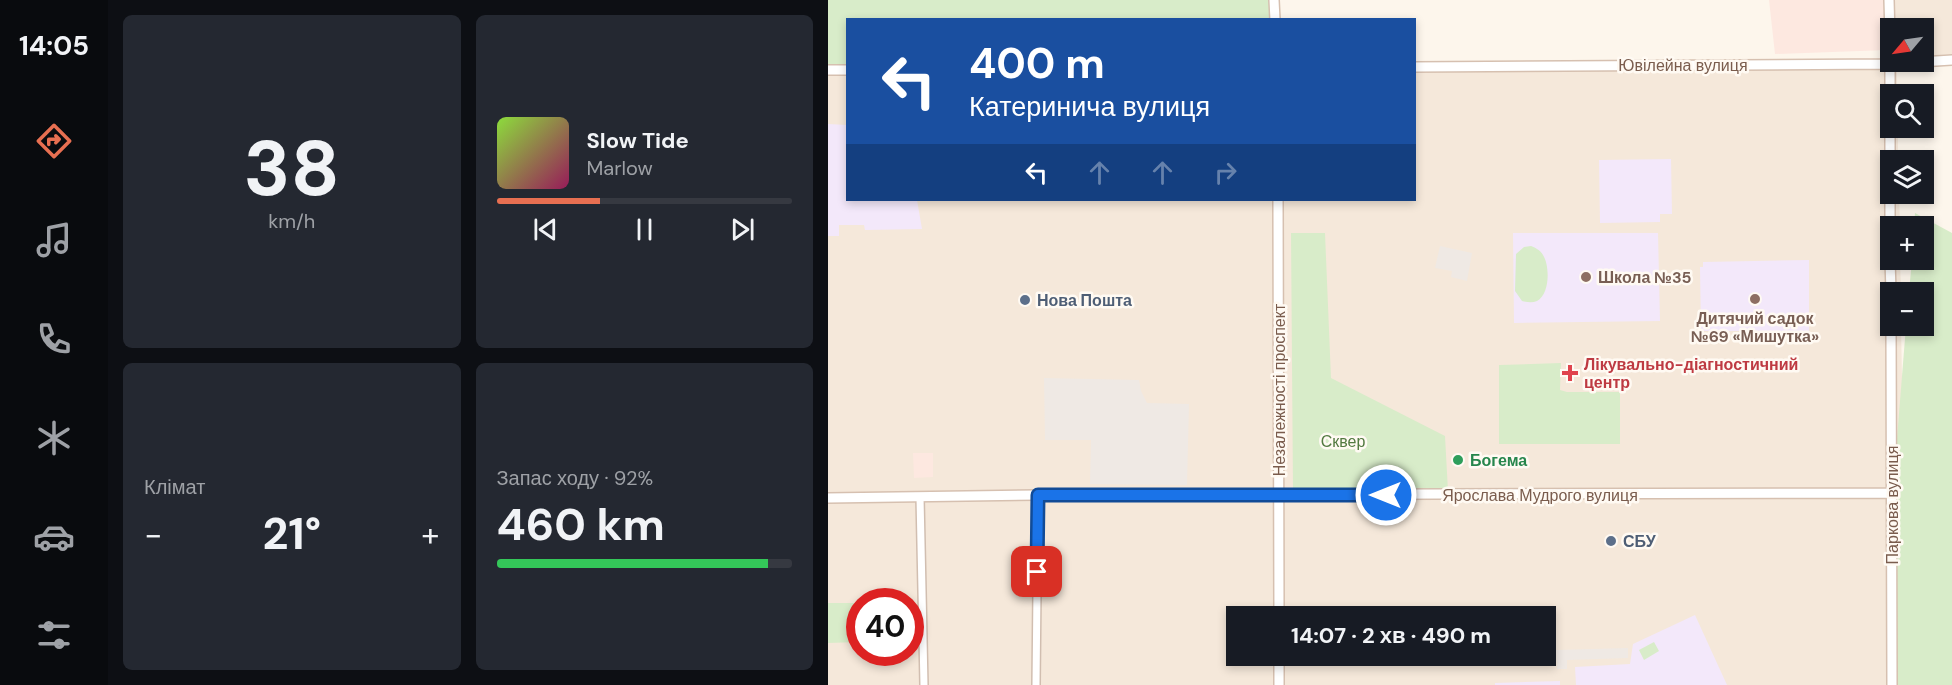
<!DOCTYPE html>
<html lang="uk">
<head>
<meta charset="utf-8">
<style>
	:root { --surface:#171b24; --page:#242831; --text:#f1f3f6; --muted:#9ea1a6; --line:#363941; --accent:#e76f51 }
	body { margin:0; font-family:"DM Sans",sans-serif; background:var(--page); color:var(--text); height:100vh; display:flex; flex-direction:column; font-size:22px; white-space:nowrap }
	* { box-sizing:border-box; margin:0 }
	p { font-size:20px; color:var(--muted) }
	.icon { flex:none; width:33px; height:33px; fill:none; stroke:currentColor; stroke-width:2; stroke-linecap:round; stroke-linejoin:round }
	.map { position:relative; flex:1; overflow:hidden }
	.details { display:flex; flex-direction:column; gap:15px; padding:15px; background:#0d0f14; width:720px }
	.details>* { flex:none }
	.banner { position:absolute; left:18px; top:18px; width:570px; height:183px; border-radius:0px; box-shadow:0 3px 9px #0003; background:#1a4fa0; color:#fff; overflow:hidden }
	.needle { width:39px; rotate:241deg }
	.controls { position:absolute; left:1052px; top:18px; display:grid; gap:12px }
	.controls a { display:grid; place-items:center; width:54px; height:54px; border-radius:0px; background:var(--surface); box-shadow:0 3px 9px #0003; font-size:30px }
	.speed { position:absolute; left:18px; top:588px; display:flex; gap:12px; font-size:30px; font-weight:700; text-align:center }
	.speed>* { display:grid; place-content:center; width:78px; height:78px; border-radius:50%; background:var(--surface); box-shadow:0 3px 9px #0003; line-height:1 }
	.speed .limit { border:9px solid #d22; background:#fff; color:#111 }
	.pin { position:absolute; display:grid; place-items:center; width:51px; height:51px; color:#fff; margin:-26px; border-radius:12px; box-shadow:0 3px 9px #0006 }
	.me { position:absolute; width:66px; margin:-33px; rotate:270deg; stroke-linejoin:round; filter:drop-shadow(0 0 4px #0008) }
	.turn { display:flex; align-items:center; gap:21px; height:126px; padding:0 24px; font-size:27px }
	.turn .icon { width:78px; height:78px; stroke-width:2.5 }
	.turn b { display:block; font-size:42px; line-height:51px }
	.lanes { display:flex; align-items:center; height:57px; padding:0 24px; background:#0003; justify-content:center; gap:30px; direction:ltr }
	.lanes .off { opacity:.35 }
	.big { font-size:45px; font-weight:700; line-height:1.1 }
	.details .widget { flex:1; display:flex; flex-direction:column; justify-content:center; gap:9px; min-width:0; padding:0 21px; border-radius:9px; background:var(--page) }
	.details .dial { align-items:center; gap:0 }
	.dial b { font-size:78px; line-height:1 }
	.song { display:flex; align-items:center; gap:18px }
	.cover { width:72px; height:72px; border-radius:9px; background:linear-gradient(135deg,hsl(90 70% 55%),hsl(330 70% 35%)) }
	.played { height:6px; border-radius:3px; background:linear-gradient(90deg,var(--accent) 35%,var(--line) 35%) }
	.keys { display:flex; justify-content:space-around; direction:ltr }
	.heat { display:flex; justify-content:space-between; align-items:center; font-size:33px; direction:ltr }
	.charge { height:9px; border-radius:4px; background:linear-gradient(90deg,#34c759 92%,var(--line) 0) }
	.details .tiles { flex:1; display:grid; gap:15px; grid-template-columns:repeat(2,1fr) }
	.trip { position:absolute; left:398px; top:606px; width:330px; height:60px; border-radius:0px; background:var(--surface); box-shadow:0 3px 9px #0003; font-weight:700; line-height:60px; text-align:center }
	main { display:flex; flex:1; min-height:0 }
	.tab-bar { display:flex; flex-direction:column; width:108px; justify-content:space-around; align-items:center; background:#090b0e; color:var(--muted) }
	.tab-bar .icon { width:42px; height:42px }
	.tab-bar .current { color:var(--accent) }
	.tab-bar b { font-size:27px; color:var(--text) }
	.map>svg:first-child { display:block }
	.residential { fill:#f5e8da; fill-rule:evenodd }
	.commercial { fill:#fde8e0 }
	.industrial { fill:#efe9e4 }
	.education { fill:#f3e8fa }
	.green { fill:#d8ecc9 }
	.lines { fill:none; stroke-linecap:round; stroke-linejoin:round }
	.street-casing { stroke:#d1beb0; stroke-width:10 }
	.secondary-casing { stroke:#d6c0b0; stroke-width:12 }
	.street { stroke:#fff; stroke-width:7 }
	.secondary { stroke:#fff; stroke-width:9 }
	.route-casing { stroke:#114b97; stroke-width:15 }
	.route { stroke:#1a73e8; stroke-width:10 }
	.education-dot { fill:#8d6e63; stroke:#fffaf3; stroke-width:2 }
	.service-dot { fill:#5c6f8a; stroke:#fffaf3; stroke-width:2 }
	.health-dot { fill:#e0444e; stroke:#fffaf3; stroke-width:2 }
	.leisure-dot { fill:#2e9e5b; stroke:#fffaf3; stroke-width:2 }
	.labels { text-anchor:middle; dominant-baseline:central; stroke-width:5; stroke-linejoin:round; paint-order:stroke }
	.street-label { font-size:16px; fill:#7a5c4d; stroke:#fffaf3 }
	.education-label { font-size:16px; font-weight:bold; fill:#785e54; stroke:#fffaf3; text-anchor:start }
	.service-label { font-size:16px; font-weight:bold; fill:#4e5e75; stroke:#fffaf3; text-anchor:start }
	.health-label { font-size:16px; font-weight:bold; fill:#be3a42; stroke:#fffaf3; text-anchor:start }
	.park-label { font-size:16px; fill:#537a41; stroke:#fffaf3 }
	.leisure-label { font-size:16px; font-weight:bold; fill:#27864d; stroke:#fffaf3; text-anchor:start }
</style>
</head>
<body>
<main>
<nav class="tab-bar">
<b>14:05</b>
<svg class="icon current" aria-label="directions" viewBox="0 0 24 24"><path d="M12 3l9 9-9 9-9-9zM9 14v-3h6M13 9l2 2-2 2"/></svg>
<svg class="icon" aria-label="music" viewBox="0 0 24 24"><path d="M9 18V5l10-2v13"/><circle cx="6" cy="18" r="3"/><circle cx="16" cy="16" r="3"/></svg>
<svg class="icon" aria-label="phone" viewBox="0 0 24 24"><path d="M5 4h4l2 5-3 2q2 4 5 5l2-3 5 2v4C11 20 4 13 5 4z"/></svg>
<svg class="icon" aria-label="climate" viewBox="0 0 24 24"><path d="M12 3v18M4 7l16 10M4 17L20 7"/></svg>
<svg class="icon" aria-label="car" viewBox="0 0 24 24"><path d="M5 17H2v-5l4-1 3-4h7l3 4 3 1v5h-3M9 17h6M6 11h13"/><circle cx="7" cy="17" r="2"/><circle cx="17" cy="17" r="2"/></svg>
<svg class="icon" aria-label="filters" viewBox="0 0 24 24"><path d="M4 7h16M4 17h16"/><circle cx="9" cy="7" r="2"/><circle cx="15" cy="17" r="2"/></svg>
</nav>
<section class="details">
<div class="tiles">
<div class="widget dial"><b>38</b><p>km/h</p></div>
<div class="widget">
<div class="song"><i class="cover"></i><div><b>Slow Tide</b><p>Marlow</p></div></div>
<div class="played"></div>
<div class="keys"><svg class="icon" aria-label="previous" viewBox="0 0 24 24"><path d="M18 5L8 12l10 7zM5 5v14"/></svg><svg class="icon" aria-label="pause" viewBox="0 0 24 24"><path d="M8 5v14M16 5v14"/></svg><svg class="icon" aria-label="next" viewBox="0 0 24 24"><path d="M6 5l10 7-10 7zM19 5v14"/></svg></div>
</div>
<div class="widget"><p>Клімат</p>
<div class="heat"><a>−</a><b class="big">21°</b><a>+</a></div>
</div>
<div class="widget"><p>Запас ходу · 92%</p><b class="big">460 km</b><div class="charge"></div></div>
</div>
</section>
<div class="map">
<svg width="1124" height="685" viewBox="0 0 1124 685">
	<rect width="100%" height="100%" fill="#fdf6ec"/>
	<path class="residential" d="M1066 0H1124V54L1095 56V28H1066Z
		M708 61 885 67 1069 68V94H1062V128H1070V160H1062V194H1071L1072 226H1062V260H1072L1073 292H1062V326H1073L1080 685H0V62L19 65 20 200H586L587 66ZM32 602H82V652H32ZM408 616H717V656H408Z"/>
	<path class="commercial" d="M941 0H1058L1059 50 947 54Z
		M85 453H105V477L86 478Z"/>
	<path class="industrial" d="M612 246 644 253 639 281 623 277 624 271 607 268Z
		M216 378 311 380 313 391 319 403 361 404 359 485 262 484 263 440H217Z
		M800 648V658L739 660V669H729L728 650Z"/>
	<path class="education" d="M0 124 19 125 20 200H89L94 229 37 230 36 225H11V236H0Z
		M843 159 844 214H832V222L772 223 771 160Z
		M685 233H830L832 321 686 323Z
		M981 260V331H873L872 267H875V262Z
		M867 615 899 685H748L747 667 802 664 805 644Z
		M732 681V685H667V683Z"/>
	<path class="green" d="M0 0H442V19L20 20 19 65H0Z
		M1087 213 1124 233V685H1069L1066 476 1078 326H1095V292H1081L1084 260H1095V226H1086Z
		M463 233H497L503 378 617 436 620 491 465 490Z
		M703 246C708 248 712 250 715 255 722 266 722 294 709 301 704 303 699 302 694 301L687 291 688 254 696 247Z
		M733 363 732 390 739 392H792V444H671V365Z
		M0 603H31V642L0 643Z
		M826 642 831 651 816 660 811 650Z"/>
	<g class="lines">
		<g class="street-casing">
			<path id="street" d="M92 497 96 685
				M208 685 210 495"/>
		</g>
		<g class="secondary-casing">
			<path id="secondary" d="M446 0 447 20
				M1061 0 1062 36
				M1062 56V176
				M586 67 1061 64 1124 60
				M0 70H20
				M1062 194V226
				M450 200 451 616
				M1062 260 1063 292
				M1063 326 1064 685
				M0 498 210 495 1064 493
				M451 656V685"/>
		</g>
		<use href="#street" class="street"/>
		<use href="#secondary" class="secondary"/>
	</g>
	<g class="lines">
		<g class="route-casing">
			<path id="route" d="M209 572 210 495H558"/>
		</g>
		<use href="#route" class="route"/>
	</g>
	<g class="education-dot">
		<circle cx="758" cy="277" r="6"/>
		<circle cx="927" cy="299" r="6"/>
	</g>
	<g class="service-dot">
		<circle cx="197" cy="300" r="6"/>
		<circle cx="783" cy="541" r="6"/>
	</g>
	<path class="health-dot" d="M739 364h6v6h6v6h-6v6h-6v-6h-6v-6h6z"/>
	<circle class="leisure-dot" cx="630" cy="460" r="6"/>
	<g class="labels">
		<g class="street-label">
			<text x="855" y="65">Ювілейна вулиця</text>
			<text transform="translate(451 390) rotate(-90)">Незалежності проспект</text>
			<text x="712" y="495">Ярослава Мудрого вулиця</text>
			<text transform="translate(1064 505) rotate(-90)">Паркова вулиця</text>
		</g>
		<g class="education-label">
			<text x="770" y="277">Школа №35</text>
			<text x="927" y="318" text-anchor="middle">Дитячий садок<tspan x="927" dy="18">№69 «Мишутка»</tspan></text>
		</g>
		<g class="service-label">
			<text x="209" y="300">Нова Пошта</text>
			<text x="795" y="541">СБУ</text>
		</g>
		<g class="health-label">
			<text x="756" y="364">Лікувально-діагностичний<tspan x="756" dy="18">центр</tspan></text>
		</g>
		<g class="park-label">
			<text x="515" y="441">Сквер</text>
		</g>
		<g class="leisure-label">
			<text x="642" y="460">Богема</text>
		</g>
	</g>
</svg>
<div class="controls">
<a><svg class="needle" viewBox="-14 -14 28 28"><path d="M0-13l5 13h-10z" fill="#e53935"/><path d="M0 13l5-13h-10z" fill="#9ea1a6"/></svg></a>
<a><svg class="icon" aria-label="search" viewBox="0 0 24 24"><circle cx="10" cy="10" r="6"/><path d="M15 15l6 6"/></svg></a>
<a><svg class="icon" aria-label="layers" viewBox="0 0 24 24"><path d="M12 4l9 5-9 5-9-5zM3 14l9 5 9-5"/></svg></a>
<a>+</a>
<a>−</a>
</div>
<div class="speed"><div class="limit">40</div></div>
<div class="pin" style="left:209px;top:572px;background:#d93025"><svg class="icon" aria-label="arrive" viewBox="0 0 24 24"><path d="M6 21V4h12l-3 4 3 4H6"/></svg></div>
<svg class="me" style="left:558px;top:495px" viewBox="-20 -20 40 40"><circle r="17" fill="#1a73e8" stroke="#fff" stroke-width="3"/><path d="M0-11L8 9 0 5-8 9z" fill="#fff"/></svg>
<div class="trip">14:07 · 2 хв · 490 m</div>
<div class="banner">
<div class="turn"><svg class="icon" aria-label="left" viewBox="0 0 24 24"><path d="M17 20v-9H6M10 6l-5 5 5 5"/></svg><div><b>400 m</b>Катеринича вулиця</div></div>
<div class="lanes"><svg class="icon" aria-label="left" viewBox="0 0 24 24"><path d="M17 20v-9H6M10 6l-5 5 5 5"/></svg><svg class="icon off" aria-label="ahead" viewBox="0 0 24 24"><path d="M12 20V5M6 11l6-6 6 6"/></svg><svg class="icon off" aria-label="ahead" viewBox="0 0 24 24"><path d="M12 20V5M6 11l6-6 6 6"/></svg><svg class="icon off" aria-label="right" viewBox="0 0 24 24"><path d="M7 20v-9h11M14 6l5 5-5 5"/></svg></div>
</div>
</div>
</main>
</body>
</html>
